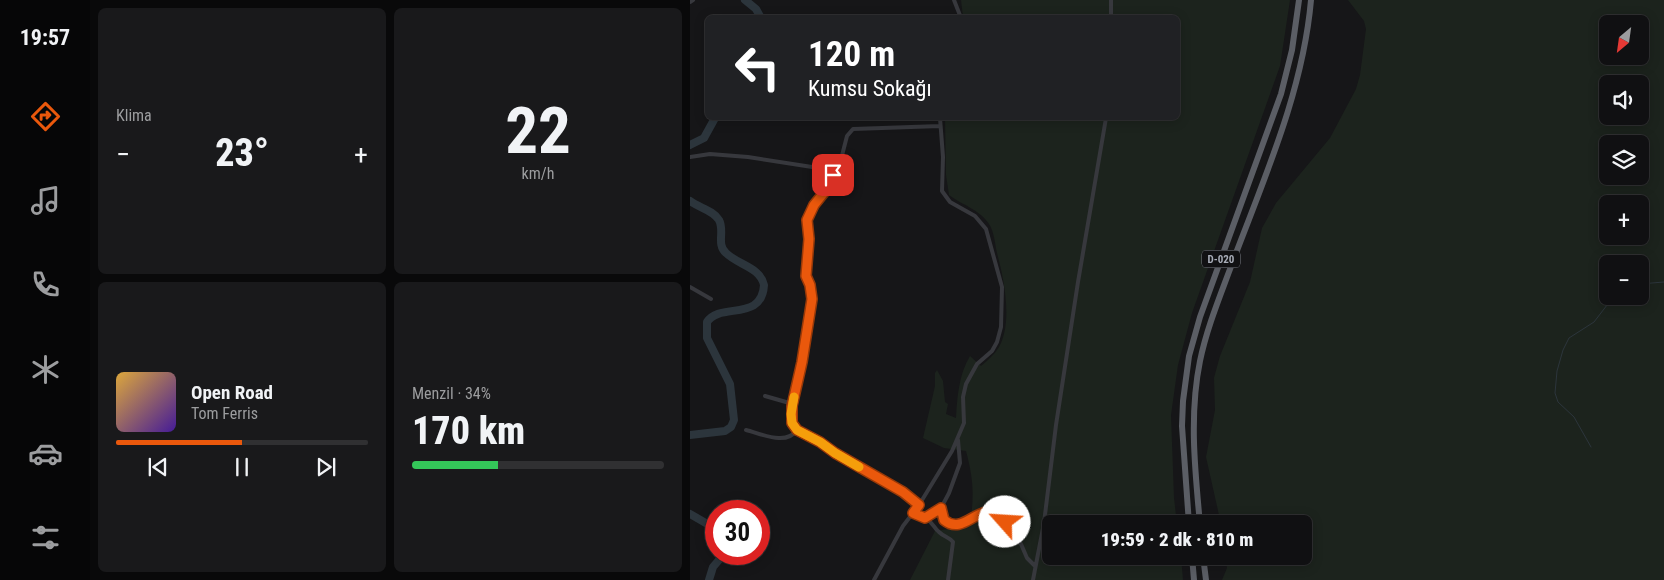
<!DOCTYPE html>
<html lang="tr">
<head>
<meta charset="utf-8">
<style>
	:root { --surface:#101012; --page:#19191b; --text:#f1f3f6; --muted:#9c9d9f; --line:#303032; --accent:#ea580c }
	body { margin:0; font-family:"Roboto Condensed",sans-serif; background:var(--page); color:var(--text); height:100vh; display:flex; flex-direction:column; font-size:19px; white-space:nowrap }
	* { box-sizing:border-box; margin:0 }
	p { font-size:16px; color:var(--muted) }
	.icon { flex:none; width:28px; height:28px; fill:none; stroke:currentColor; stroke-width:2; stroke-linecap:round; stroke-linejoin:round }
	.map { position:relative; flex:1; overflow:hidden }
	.panel { display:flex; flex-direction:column; gap:8px; padding:8px; background:#09090a; width:600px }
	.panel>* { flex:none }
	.hud { position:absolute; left:15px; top:15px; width:475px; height:105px; border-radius:8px; box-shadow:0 2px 12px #0003,0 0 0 1px var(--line); background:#202124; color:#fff; overflow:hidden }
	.needle { width:32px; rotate:209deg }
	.buttons { position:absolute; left:909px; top:15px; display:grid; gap:10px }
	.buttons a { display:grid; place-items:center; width:50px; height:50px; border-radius:8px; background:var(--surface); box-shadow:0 2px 12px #0003,0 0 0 1px var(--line); font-size:25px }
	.speed { position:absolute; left:15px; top:500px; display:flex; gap:10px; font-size:25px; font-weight:700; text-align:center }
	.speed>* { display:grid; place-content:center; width:65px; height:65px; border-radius:50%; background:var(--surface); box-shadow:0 2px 12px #0003,0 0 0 1px var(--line); line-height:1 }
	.speed .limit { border:8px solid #d22; background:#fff; color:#111 }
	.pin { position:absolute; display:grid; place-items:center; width:42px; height:42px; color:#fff; margin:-21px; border-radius:10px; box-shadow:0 2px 8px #0006 }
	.me { position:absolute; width:55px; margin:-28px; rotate:296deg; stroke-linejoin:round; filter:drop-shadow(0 0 4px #0008) }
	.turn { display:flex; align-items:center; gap:18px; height:105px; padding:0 20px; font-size:22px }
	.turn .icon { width:65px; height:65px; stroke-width:2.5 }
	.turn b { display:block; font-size:35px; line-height:42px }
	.big { font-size:38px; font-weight:800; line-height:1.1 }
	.panel .widget { flex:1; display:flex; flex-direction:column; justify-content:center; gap:8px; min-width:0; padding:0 18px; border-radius:8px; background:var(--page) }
	.panel .dial { align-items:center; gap:0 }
	.dial b { font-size:65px; line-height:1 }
	.song { display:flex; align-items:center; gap:15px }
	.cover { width:60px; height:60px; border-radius:8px; background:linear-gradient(135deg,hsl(40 70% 55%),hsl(260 70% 35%)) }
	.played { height:5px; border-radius:2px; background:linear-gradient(90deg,var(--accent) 50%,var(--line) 50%) }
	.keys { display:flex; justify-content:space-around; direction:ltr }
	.heat { display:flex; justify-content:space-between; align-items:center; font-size:28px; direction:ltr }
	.charge { height:8px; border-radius:4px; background:linear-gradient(90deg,#34c759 34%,var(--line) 0) }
	.panel .tiles { flex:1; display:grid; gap:8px; grid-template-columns:repeat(2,1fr) }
	.trip { position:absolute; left:352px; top:515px; width:270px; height:50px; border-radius:8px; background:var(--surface); box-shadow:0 2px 12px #0003,0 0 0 1px var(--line); font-weight:800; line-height:50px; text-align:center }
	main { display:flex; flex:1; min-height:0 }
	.tabs { display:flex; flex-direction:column; width:90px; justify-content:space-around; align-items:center; background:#060607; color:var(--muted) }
	.tabs .icon { width:35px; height:35px }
	.tabs .on { color:var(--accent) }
	.tabs b { font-size:22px; color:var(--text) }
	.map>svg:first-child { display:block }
	.green { fill:#1c231d; fill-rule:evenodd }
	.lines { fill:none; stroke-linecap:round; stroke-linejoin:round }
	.stream { stroke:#2c353c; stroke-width:1 }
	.river { stroke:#2c353c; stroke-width:8 }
	.minor { stroke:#37383d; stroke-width:4 }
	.trunk { stroke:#5b5e65; stroke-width:6 }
	.route-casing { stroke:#983908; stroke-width:12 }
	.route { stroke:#ea580c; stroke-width:9 }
	.slow { stroke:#f59e0b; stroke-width:9 }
	.labels { text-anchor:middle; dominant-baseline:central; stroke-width:5; stroke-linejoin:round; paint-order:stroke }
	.shield { fill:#111113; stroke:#7b7e86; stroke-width:1 }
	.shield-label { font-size:11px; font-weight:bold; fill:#a8adb8 }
</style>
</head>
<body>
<main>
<nav class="tabs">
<b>19:57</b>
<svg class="icon on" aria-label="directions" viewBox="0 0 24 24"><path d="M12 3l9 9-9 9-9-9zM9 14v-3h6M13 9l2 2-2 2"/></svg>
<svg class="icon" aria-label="music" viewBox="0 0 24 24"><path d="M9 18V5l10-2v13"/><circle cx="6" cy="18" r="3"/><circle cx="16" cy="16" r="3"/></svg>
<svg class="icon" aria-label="phone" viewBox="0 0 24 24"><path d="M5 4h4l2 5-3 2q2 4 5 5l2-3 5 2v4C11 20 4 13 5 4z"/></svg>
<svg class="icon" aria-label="climate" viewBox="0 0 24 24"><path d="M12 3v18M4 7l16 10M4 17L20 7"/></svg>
<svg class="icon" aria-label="car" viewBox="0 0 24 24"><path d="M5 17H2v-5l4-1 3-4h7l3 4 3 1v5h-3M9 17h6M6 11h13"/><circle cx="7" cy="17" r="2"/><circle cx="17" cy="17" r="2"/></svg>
<svg class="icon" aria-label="filters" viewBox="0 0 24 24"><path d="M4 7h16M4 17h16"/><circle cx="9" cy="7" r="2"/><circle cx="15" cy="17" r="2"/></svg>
</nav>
<section class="panel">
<div class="tiles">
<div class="widget"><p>Klima</p>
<div class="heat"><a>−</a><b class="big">23°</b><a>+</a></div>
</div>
<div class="widget dial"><b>22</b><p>km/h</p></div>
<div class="widget">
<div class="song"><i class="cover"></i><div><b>Open Road</b><p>Tom Ferris</p></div></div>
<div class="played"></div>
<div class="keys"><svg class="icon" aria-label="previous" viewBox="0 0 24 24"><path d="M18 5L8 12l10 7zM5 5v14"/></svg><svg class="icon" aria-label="pause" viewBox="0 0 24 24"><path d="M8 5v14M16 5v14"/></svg><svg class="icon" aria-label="next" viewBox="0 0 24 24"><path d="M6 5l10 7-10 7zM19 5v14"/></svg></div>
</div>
<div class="widget"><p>Menzil · 34%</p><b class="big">170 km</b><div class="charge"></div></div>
</div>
</section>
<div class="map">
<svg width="974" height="580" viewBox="0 0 974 580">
	<rect width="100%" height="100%" fill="#161618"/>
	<path class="green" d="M271 0H600L590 66 502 313 488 365 481 415 484 498 487 524H361V556H491L493 580H220L245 531 280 526C284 496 284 481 276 451L254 448 233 438 245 386V373L247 370 253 381 255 402 258 404 256 414 266 418C267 397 269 374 280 356L291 366C297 361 305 354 309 347 323 322 314 279 307 253 305 244 304 231 299 224 289 209 272 205 259 195L256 175 255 118H488V18L273 17Z
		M658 0H974V580H532L537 568 535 556H614V524H531L516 457 525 410 524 378 530 356 560 282 572 228 586 203 640 138 666 89 670 75 676 29 674 21ZM918 24H950V56H918ZM918 84H950V116H918ZM918 144H950V176H918ZM918 204H950V236H918ZM918 264H950V296H918Z"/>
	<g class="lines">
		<path class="stream" d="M950 284 974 282
			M901 447 884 417 868 402 865 393 867 371 873 350 879 338 904 322 924 296"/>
		<path class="river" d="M55 0 66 9 71 18
			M0 145 14 138 25 118
			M0 201C9 208 23 210 29 220 35 231 26 244 36 253 48 265 70 267 74 285 72 322 30 302 17 322V338L40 384 44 420 41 427 35 431 0 435
			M0 514 26 529
			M19 580 23 567 34 554"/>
		<path class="minor" d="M264 0 271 18
			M421 0V18
			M0 2 3 0
			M0 157 20 154 58 157 148 171 157 136 163 129 250 126
			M144 171 141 184 124 205 117 220 119 239 116 276 120 285 121 299 112 362 101 414 102 423 107 430 213 492 229 505
			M0 287 21 299
			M75 396 103 404
			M56 430C72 434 96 446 107 430
			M251 508 254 520 262 525 280 521 293 512 304 513 315 522 331 544 337 558 345 566
			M223 513 235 518 251 508 259 493 270 463 268 440
			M235 518C244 523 243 527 249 532 254 537 259 537 263 542L258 580
			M184 580 213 526 229 505 262 451 274 423 273 397 276 384 287 364 302 351 307 342 311 327 312 287 296 229 285 216 260 202 252 191 253 157 250 118
			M343 580 354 523 366 425 388 282 416 118"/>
		<path class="trunk" d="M499 524 492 426 493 401 499 356 510 317 591 94 602 50 609 0
			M510 524C505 470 499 415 510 361 517 327 531 294 543 261 575 176 613 91 621 0
			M502 556 504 580
			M513 556 516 580"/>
	</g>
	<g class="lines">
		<g class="route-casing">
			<path id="route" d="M143 175 141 184 124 205 117 220 119 239 116 276 120 285 122 299 112 362 102 406V423L107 430 130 442 145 453 213 492 229 505 223 513 235 518 251 508 254 520C270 533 282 514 297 512L309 516 315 522"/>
		</g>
		<use href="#route" class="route"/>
		<path class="slow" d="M104 397 101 414 102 423 107 430 130 442 145 453 169 467"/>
	</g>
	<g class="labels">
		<rect class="shield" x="512" y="250.5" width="38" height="17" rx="4"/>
		<g class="shield-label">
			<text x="531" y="259">D-020</text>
		</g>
	</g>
</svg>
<div class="buttons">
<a><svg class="needle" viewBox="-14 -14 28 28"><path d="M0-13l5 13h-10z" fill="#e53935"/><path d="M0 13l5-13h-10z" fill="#9c9d9f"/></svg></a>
<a><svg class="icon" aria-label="sound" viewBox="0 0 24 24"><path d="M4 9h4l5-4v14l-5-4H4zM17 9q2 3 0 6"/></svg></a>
<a><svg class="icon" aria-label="layers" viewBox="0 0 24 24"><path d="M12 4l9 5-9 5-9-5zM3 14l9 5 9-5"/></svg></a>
<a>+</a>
<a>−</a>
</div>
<div class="speed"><div class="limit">30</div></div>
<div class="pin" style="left:143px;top:175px;background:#d93025"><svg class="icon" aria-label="arrive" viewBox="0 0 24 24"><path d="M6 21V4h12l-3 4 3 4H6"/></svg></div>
<svg class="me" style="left:315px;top:522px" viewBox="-20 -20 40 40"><circle r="19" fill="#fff"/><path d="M0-13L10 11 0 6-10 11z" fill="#ea580c"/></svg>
<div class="trip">19:59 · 2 dk · 810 m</div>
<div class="hud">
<div class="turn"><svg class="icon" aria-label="left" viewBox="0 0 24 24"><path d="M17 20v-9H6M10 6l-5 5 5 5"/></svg><div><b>120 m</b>Kumsu Sokağı</div></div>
</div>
</div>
</main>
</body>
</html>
